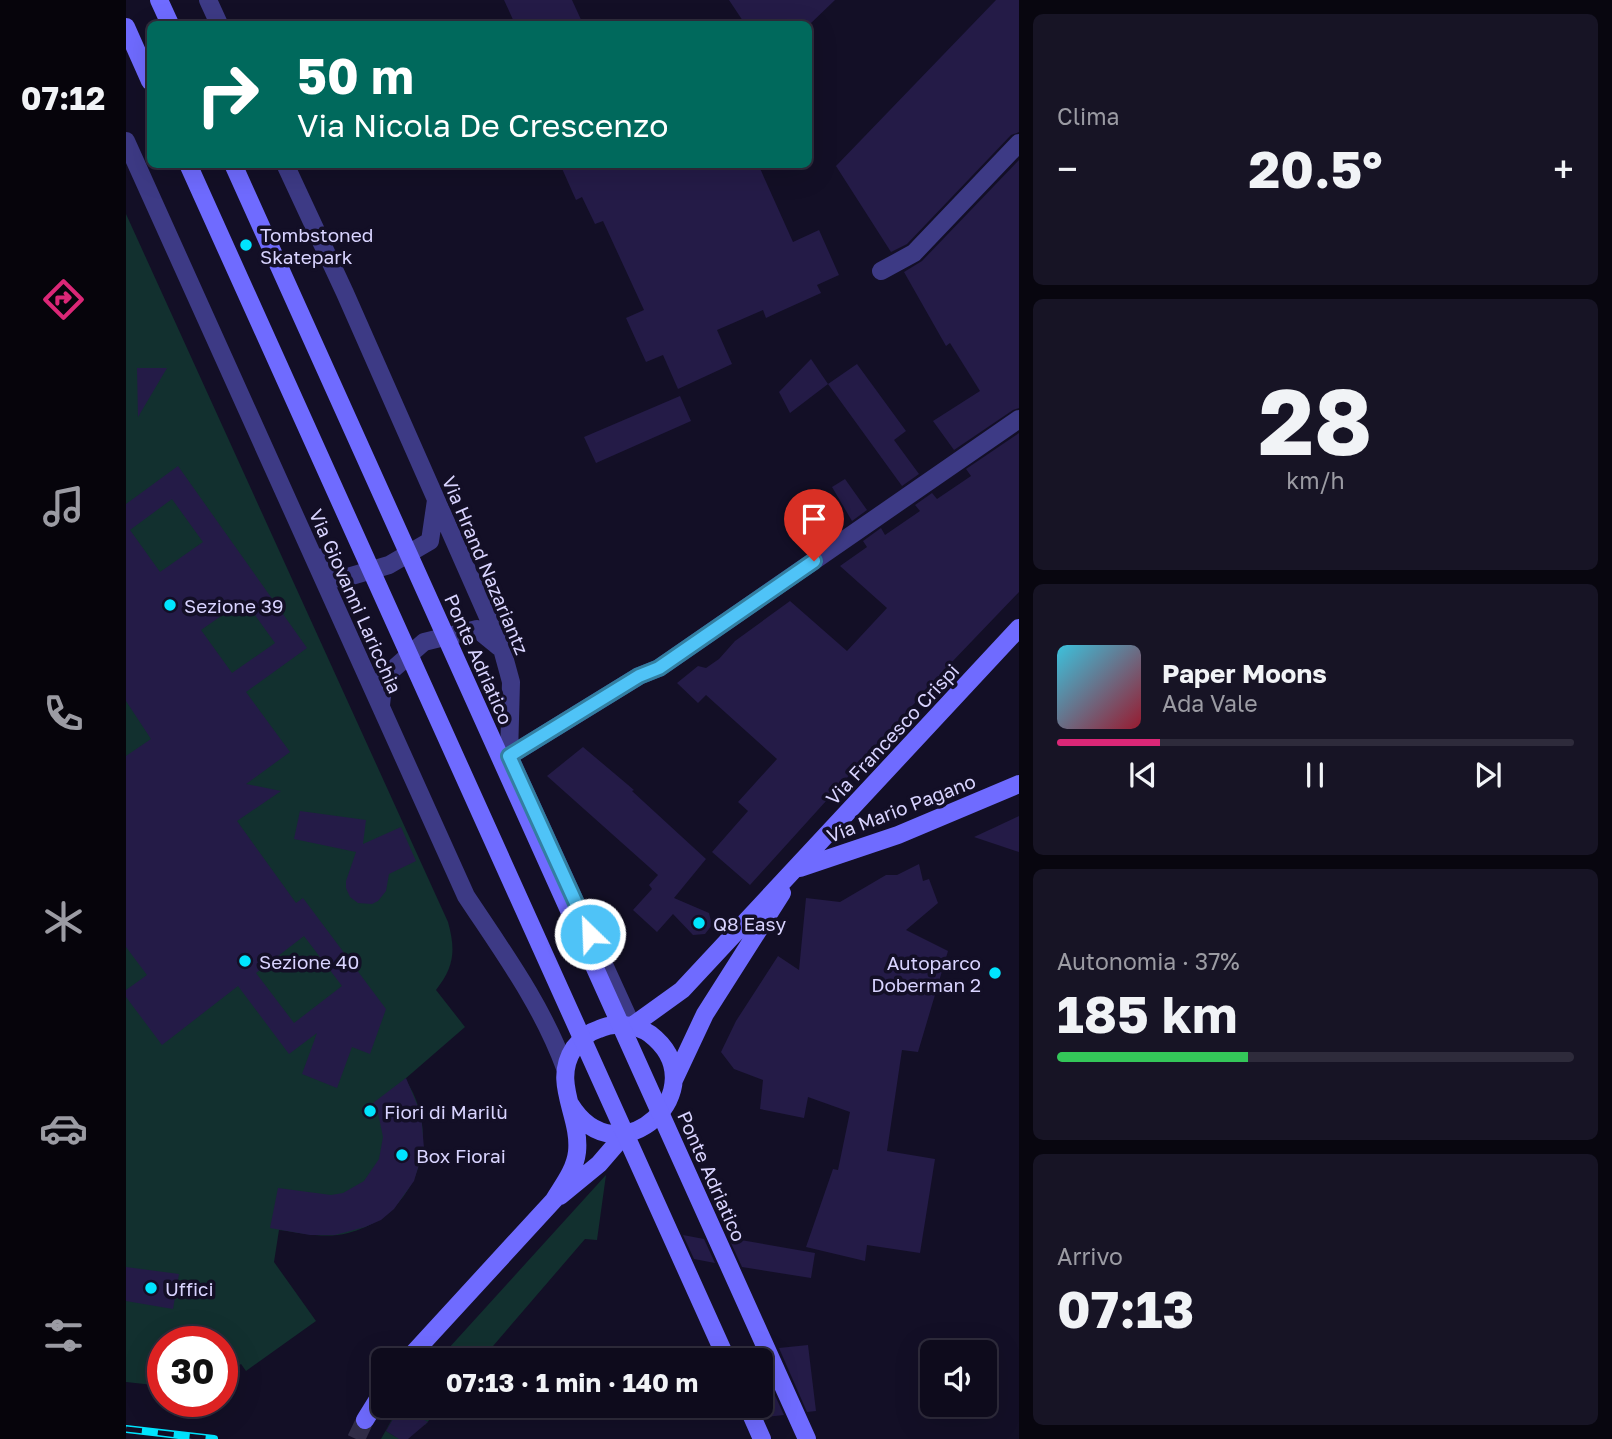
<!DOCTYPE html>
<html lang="it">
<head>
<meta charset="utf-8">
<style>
	:root { --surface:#0e0b1c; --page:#171425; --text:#f1f3f6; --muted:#9b9ba3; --line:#2e2b3b; --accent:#db2777 }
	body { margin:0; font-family:"Golos Text",sans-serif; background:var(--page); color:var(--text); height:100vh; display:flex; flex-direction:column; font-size:26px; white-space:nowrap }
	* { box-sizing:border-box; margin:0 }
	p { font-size:23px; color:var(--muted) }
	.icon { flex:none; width:38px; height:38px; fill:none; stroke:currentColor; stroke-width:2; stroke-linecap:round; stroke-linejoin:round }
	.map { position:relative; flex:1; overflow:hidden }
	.details { display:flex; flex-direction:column; gap:14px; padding:14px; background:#08060f; width:593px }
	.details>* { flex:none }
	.guide { position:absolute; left:21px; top:21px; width:665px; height:147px; border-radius:10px; box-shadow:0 7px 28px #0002,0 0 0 2px var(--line); background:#00695c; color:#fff; overflow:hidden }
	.tools { position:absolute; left:794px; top:1340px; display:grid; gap:14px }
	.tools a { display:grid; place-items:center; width:77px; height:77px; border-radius:10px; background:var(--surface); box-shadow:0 7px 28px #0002,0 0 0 2px var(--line); font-size:35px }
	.speed { position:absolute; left:21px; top:1326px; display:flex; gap:14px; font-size:35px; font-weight:700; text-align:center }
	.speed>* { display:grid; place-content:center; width:91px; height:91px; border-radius:50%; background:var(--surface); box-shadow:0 7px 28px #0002,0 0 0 2px var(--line); line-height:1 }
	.speed .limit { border:10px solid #d22; background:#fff; color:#111 }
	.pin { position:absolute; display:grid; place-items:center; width:60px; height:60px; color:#fff; margin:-72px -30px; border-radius:50% 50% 50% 0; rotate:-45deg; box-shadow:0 0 7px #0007 }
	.pin .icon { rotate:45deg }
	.me { position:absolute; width:77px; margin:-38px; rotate:336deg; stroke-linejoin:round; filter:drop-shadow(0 0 5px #0008) }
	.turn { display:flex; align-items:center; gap:24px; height:147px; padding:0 35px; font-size:32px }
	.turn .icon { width:91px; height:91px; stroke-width:2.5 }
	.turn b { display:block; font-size:49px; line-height:60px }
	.big { font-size:52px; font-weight:700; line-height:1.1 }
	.details .widget { flex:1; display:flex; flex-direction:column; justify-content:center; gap:10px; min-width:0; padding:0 24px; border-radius:10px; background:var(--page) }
	.details .dial { align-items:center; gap:0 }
	.dial b { font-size:91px; line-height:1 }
	.song { display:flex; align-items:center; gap:21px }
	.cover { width:84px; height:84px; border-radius:10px; background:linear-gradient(135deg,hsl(190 70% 55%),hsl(350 70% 35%)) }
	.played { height:7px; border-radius:4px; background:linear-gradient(90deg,var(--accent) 20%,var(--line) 20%) }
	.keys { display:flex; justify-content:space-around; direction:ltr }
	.heat { display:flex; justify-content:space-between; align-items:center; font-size:38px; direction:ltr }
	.charge { height:10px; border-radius:5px; background:linear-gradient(90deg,#34c759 37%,var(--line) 0) }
	.trip { position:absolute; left:245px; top:1348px; width:402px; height:70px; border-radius:10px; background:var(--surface); box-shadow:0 7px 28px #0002,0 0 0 2px var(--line); font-weight:700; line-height:70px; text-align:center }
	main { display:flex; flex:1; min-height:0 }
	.tabs { display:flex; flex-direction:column; width:126px; justify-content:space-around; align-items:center; background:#06040b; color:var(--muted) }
	.tabs .icon { width:49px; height:49px }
	.tabs .on { color:var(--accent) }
	.tabs b { font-size:32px; color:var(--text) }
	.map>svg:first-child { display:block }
	.green { fill:#12302f; fill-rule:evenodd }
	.building { fill:#241b47; fill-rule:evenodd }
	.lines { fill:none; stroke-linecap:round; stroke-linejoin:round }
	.secondary-tunnel { stroke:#312d47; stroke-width:18; stroke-dasharray:18 9; stroke-linecap:butt }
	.street { stroke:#3d3a85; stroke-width:18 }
	.secondary { stroke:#6f6bff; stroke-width:18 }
	.rail-casing { stroke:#00e5ff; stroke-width:8 }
	.rail { stroke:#130f26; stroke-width:5; stroke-dasharray:16; stroke-linecap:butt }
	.secondary-bridge { stroke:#6f6bff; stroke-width:18 }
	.route-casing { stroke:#337fa1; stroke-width:18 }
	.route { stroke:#4fc3f7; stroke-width:12 }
	.poi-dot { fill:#00e5ff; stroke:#130f26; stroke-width:2.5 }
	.labels { text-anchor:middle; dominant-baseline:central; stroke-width:7; stroke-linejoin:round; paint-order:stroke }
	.poi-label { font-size:19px; fill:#d9d4ff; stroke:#130f26; text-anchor:start }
	.street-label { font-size:19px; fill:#d9d4ff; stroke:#130f26 }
</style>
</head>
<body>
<main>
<nav class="tabs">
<b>07:12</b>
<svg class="icon on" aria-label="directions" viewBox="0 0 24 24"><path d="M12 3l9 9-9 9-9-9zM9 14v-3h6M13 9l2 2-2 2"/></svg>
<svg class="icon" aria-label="music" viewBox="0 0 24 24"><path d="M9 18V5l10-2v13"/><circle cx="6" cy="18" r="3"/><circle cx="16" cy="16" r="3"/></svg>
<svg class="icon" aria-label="phone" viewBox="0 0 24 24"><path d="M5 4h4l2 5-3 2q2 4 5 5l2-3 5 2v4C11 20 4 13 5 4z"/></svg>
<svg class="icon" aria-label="climate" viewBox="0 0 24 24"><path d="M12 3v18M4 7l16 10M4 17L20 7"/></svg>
<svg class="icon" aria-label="car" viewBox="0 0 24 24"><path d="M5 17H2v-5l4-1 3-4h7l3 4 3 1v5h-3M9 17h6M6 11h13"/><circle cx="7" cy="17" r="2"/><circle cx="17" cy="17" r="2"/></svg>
<svg class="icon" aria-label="filters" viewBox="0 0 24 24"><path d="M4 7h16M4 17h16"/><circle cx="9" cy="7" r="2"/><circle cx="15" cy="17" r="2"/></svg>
</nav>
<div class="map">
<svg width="893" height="1439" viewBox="0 0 893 1439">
	<rect width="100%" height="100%" fill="#130f26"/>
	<path class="green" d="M0 214 322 922C330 951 328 967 310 990L339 1027 279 1079C318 1136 291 1216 222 1233 199 1239 177 1233 153 1230L148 1262 190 1321 120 1371 115 1364 96 1376V1342H37V1386L0 1382Z
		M480 1175 471 1240 459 1239 355 1360H312Z
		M274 1405H316L299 1425 287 1417 276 1439H255ZM274 1407 285 1413 270 1437 260 1431Z"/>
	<path class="building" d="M378 0H446L457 24H389Z
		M603 0H709L684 24H619Z
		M870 0H893V132L885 135 781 244 765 252 710 166Z
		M893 160V408L887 410 828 450 807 421 854 391 824 343 820 346 778 272 796 261Z
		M434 164H632L667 242 693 230 713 275 691 285 695 293 655 311 640 318 637 310 591 330 606 364 552 389 537 355 520 362 500 318 518 310 477 221 469 224 456 197 450 200Z
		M685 359 702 384 664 413 653 392Z
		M731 364 780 431 768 440 793 474 776 486 702 384Z
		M11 368H41L12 417Z
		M554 396 565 421 470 463 458 437Z
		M893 433V592L824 664 624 885 586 852 622 811 612 802 651 759 580 695 572 703 551 683 572 666 580 668 593 659 609 641 664 601 721 651 761 608 714 566 741 547 737 541 755 528 759 535 794 511 789 505 806 493 811 499 845 476 840 469Z
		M52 466 181 648 120 692 164 752 120 784 155 791 111 821 170 903 177 898 260 1009 244 1054 226 1047 211 1088 176 1074 191 1033 163 1054 112 986 36 1045 0 997V990L21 975 0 947V756L25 739 0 701V504ZM46 499 77 542 34 572 4 530ZM118 600 149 643 106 673 75 630ZM178 936 216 986 168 1023 130 973Z
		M719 479 741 510 726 521 706 487Z
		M457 747 508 790 506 791 580 859 548 898 583 913 586 925 579 934 567 935 547 914 531 932 507 910 526 889 523 885 532 875 421 776Z
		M174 811 240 820 237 844 275 827 290 861 263 874 260 891 252 901 246 904 232 903 224 897 220 888V881L230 852 168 839Z
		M893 816V852L848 837Z
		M793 864 797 881 803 879 812 903 780 930 822 951 792 1052 776 1050 761 1151 809 1159 794 1253 741 1245 739 1261 680 1247 707 1169 712 1170 724 1112 682 1097 678 1118 634 1109 637 1080 608 1069 595 1052 610 1021 652 956 673 970 680 898 714 902 760 875H771Z
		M280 1078 295 1114 298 1148 288 1181 268 1209 255 1220 239 1227 209 1235H184L144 1228 152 1188 205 1195 217 1193 238 1181 253 1159 257 1137 252 1113 247 1103Z
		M557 1235 578 1239 589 1263 568 1259Z
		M609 1239 689 1253 685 1278 616 1267 605 1243H608Z
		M0 1267 53 1274 47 1309 0 1301Z
		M682 1345 690 1411 681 1412 653 1348Z
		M635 1365 658 1415 639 1417 635 1409Z
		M274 1407 302 1422 282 1439H273L260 1431Z"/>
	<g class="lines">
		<path class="secondary-tunnel" d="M230 1439 239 1420"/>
		<path class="street" d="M82 0 93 24
			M0 141 340 896C377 952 416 1005 439 1068
			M159 164 219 293 376 649 385 682 383 756 506 1026
			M755 271 788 253 893 143
			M191 557 215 579 263 565 304 541 310 500
			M255 705 258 677 298 642 351 629 373 647
			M383 756 513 676 533 668 893 419"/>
		<path class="secondary" d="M33 0 44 24
			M0 27 24 81
			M674 868 772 835 893 784
			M506 1026 556 990 893 628
			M548 1080 579 1014 656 893
			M434 1196 473 1164 498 1135
			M281 1360 428 1200C437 1185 449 1170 451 1152 455 1115 425 1083 448 1048 454 1040 463 1032 473 1029 489 1022 509 1024 524 1034 594 1088 492 1183 444 1104
			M621 1405 636 1439
			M239 1420 257 1391"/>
		<g class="rail-casing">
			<path id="rail" d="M0 1429 88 1439"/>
		</g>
		<use href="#rail" class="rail"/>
		<path class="secondary-bridge" d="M62 164 601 1360
			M107 164 681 1439"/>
	</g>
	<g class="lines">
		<g class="route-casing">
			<path id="route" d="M464 934 383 756 513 676 533 668 688 561"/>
		</g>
		<use href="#route" class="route"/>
	</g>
	<g class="poi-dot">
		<circle cx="120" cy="245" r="7"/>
		<circle cx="44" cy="605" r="7"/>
		<circle cx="573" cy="923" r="7"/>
		<circle cx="119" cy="961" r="7"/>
		<circle cx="869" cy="973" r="7"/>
		<circle cx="244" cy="1111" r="7"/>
		<circle cx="276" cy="1155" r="7"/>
		<circle cx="25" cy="1288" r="7"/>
	</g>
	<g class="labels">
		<g class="poi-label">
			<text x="134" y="234">Tombstoned<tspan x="134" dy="22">Skatepark</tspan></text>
			<text x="58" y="605">Sezione 39</text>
			<text x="587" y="923">Q8 Easy</text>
			<text x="133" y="961">Sezione 40</text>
			<text x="855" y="962" text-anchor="end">Autoparco<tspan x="855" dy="22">Doberman 2</tspan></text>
			<text x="258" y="1111">Fiori di Marilù</text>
			<text x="290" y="1155">Box Fiorai</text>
			<text x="39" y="1288">Uffici</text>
		</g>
		<g class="street-label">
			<text transform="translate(360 565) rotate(67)">Via Hrand Nazariantz</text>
			<text transform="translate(230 601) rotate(66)">Via Giovanni Laricchia</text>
			<text transform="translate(353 659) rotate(66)">Ponte Adriatico</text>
			<text transform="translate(766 734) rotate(-47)">Via Francesco Crispi</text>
			<text transform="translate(775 808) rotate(-21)">Via Mario Pagano</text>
			<text transform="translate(586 1176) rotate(66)">Ponte Adriatico</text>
		</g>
	</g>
</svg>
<div class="tools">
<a><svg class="icon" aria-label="sound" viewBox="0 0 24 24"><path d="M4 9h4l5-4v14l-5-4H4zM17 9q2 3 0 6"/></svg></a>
</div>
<div class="speed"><div class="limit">30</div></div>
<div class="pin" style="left:688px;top:561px;background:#d93025"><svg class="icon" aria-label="arrive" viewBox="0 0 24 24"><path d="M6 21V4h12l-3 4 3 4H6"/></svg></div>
<svg class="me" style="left:464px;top:934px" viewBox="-20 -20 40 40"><circle r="17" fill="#4fc3f7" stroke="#fff" stroke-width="3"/><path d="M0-11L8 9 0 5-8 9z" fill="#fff"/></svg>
<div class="trip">07:13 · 1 min · 140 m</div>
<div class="guide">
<div class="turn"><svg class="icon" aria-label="right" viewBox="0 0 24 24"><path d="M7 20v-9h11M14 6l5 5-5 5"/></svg><div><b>50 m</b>Via Nicola De Crescenzo</div></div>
</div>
</div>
<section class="details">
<div class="widget"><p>Clima</p>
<div class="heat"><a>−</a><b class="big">20.5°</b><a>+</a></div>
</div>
<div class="widget dial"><b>28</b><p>km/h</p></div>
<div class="widget">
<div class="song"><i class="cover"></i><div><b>Paper Moons</b><p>Ada Vale</p></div></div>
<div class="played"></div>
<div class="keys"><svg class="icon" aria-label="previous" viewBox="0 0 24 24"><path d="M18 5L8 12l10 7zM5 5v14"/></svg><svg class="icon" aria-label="pause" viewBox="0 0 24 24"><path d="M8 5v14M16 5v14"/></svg><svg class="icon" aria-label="next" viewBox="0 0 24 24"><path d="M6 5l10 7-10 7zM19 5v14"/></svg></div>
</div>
<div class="widget"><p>Autonomia · 37%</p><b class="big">185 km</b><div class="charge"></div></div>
<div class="widget"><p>Arrivo</p><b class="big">07:13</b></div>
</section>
</main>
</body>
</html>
